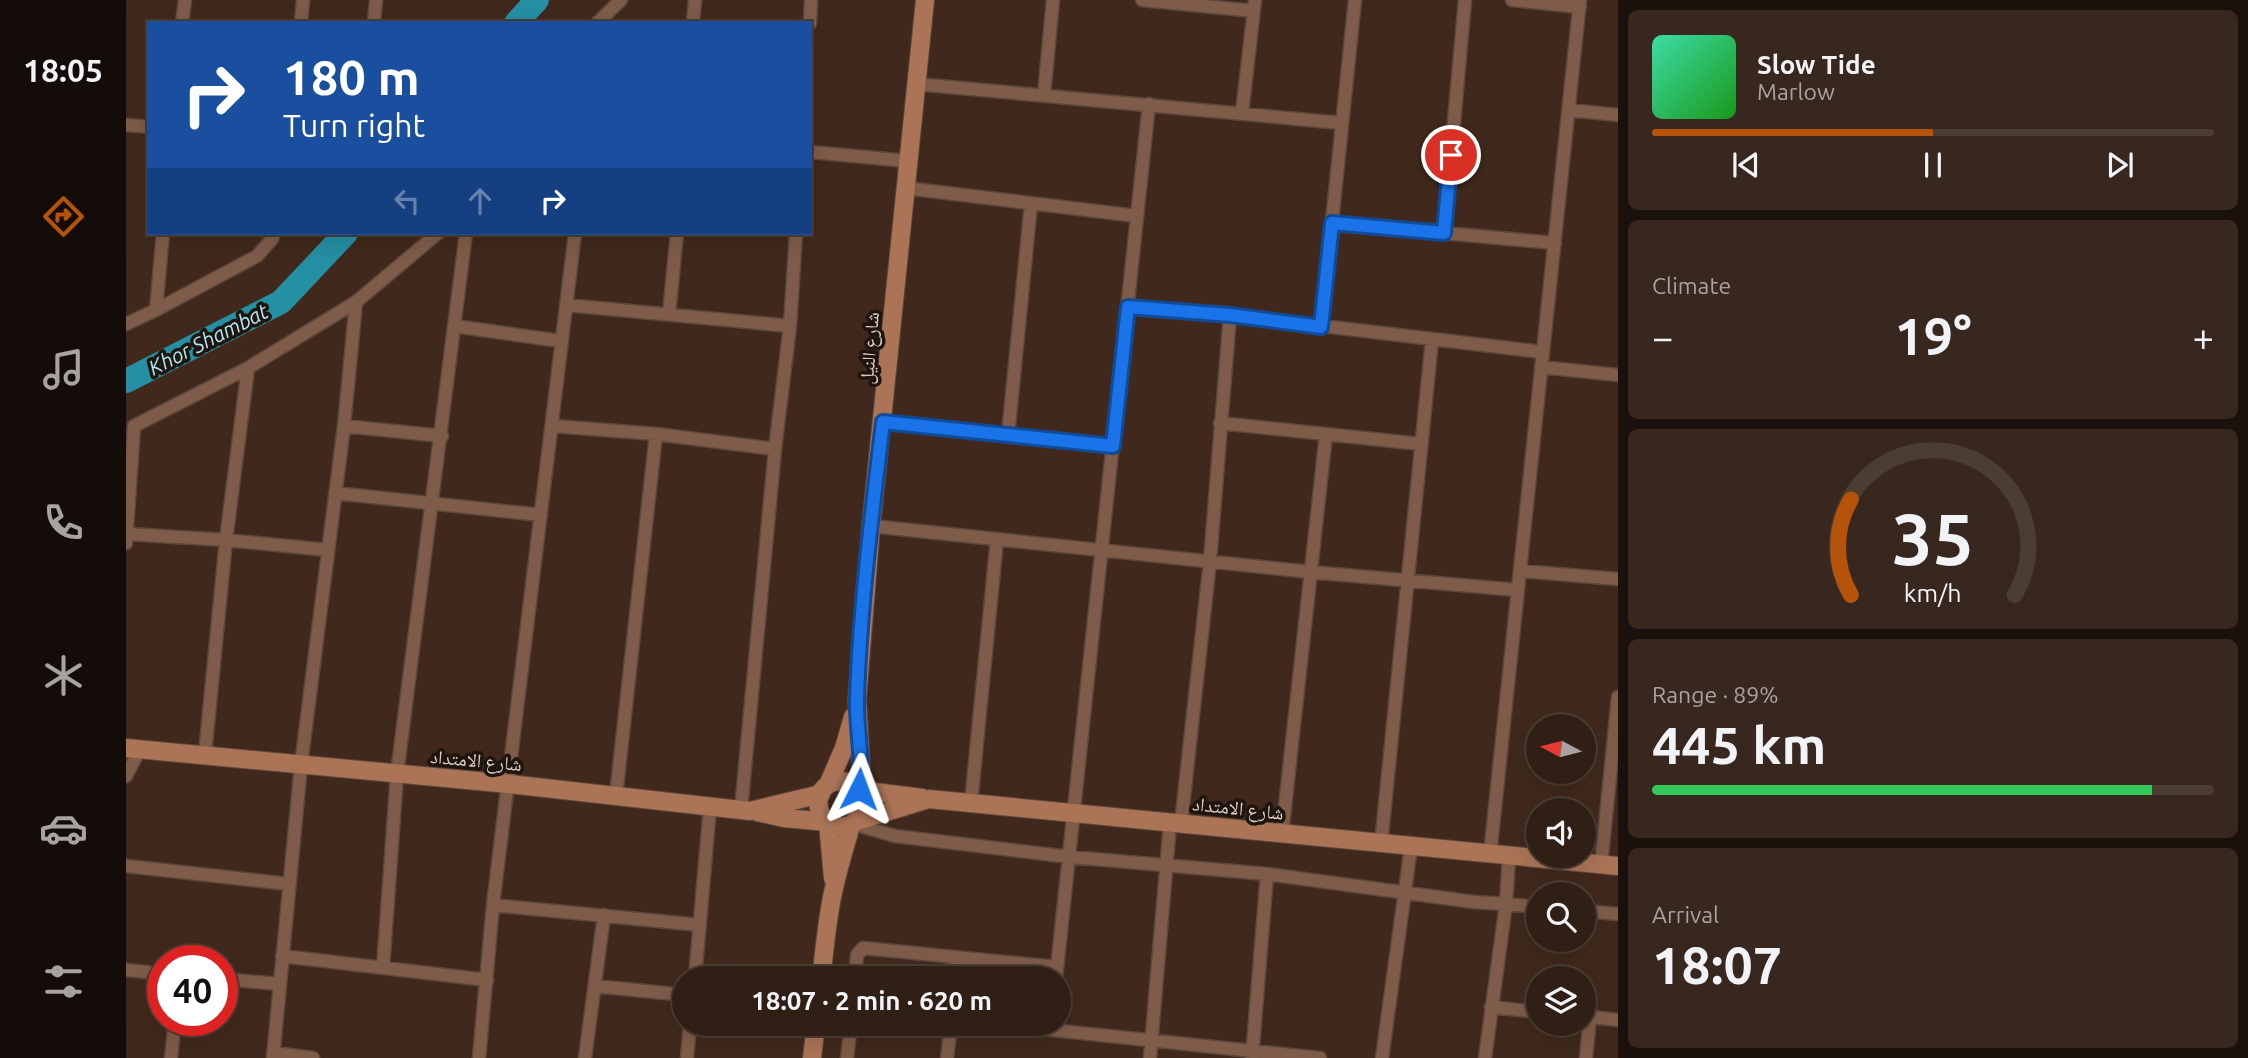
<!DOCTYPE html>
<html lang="en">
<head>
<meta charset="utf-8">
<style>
	:root { --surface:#301f15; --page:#38271e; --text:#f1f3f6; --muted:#a8a2a0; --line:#4b3d34; --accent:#b45309 }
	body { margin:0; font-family:Ubuntu,"Noto Naskh Arabic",sans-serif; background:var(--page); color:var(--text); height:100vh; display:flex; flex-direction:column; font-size:26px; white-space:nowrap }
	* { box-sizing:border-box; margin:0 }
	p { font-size:23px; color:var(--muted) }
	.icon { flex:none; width:38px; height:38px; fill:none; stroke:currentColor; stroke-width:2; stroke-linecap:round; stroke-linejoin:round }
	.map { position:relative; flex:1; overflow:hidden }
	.drawer { display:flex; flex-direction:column; gap:10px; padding:10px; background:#1a110c; width:630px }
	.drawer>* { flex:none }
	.banner { position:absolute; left:21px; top:21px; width:665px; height:214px; border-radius:0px; box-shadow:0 7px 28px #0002,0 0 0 2px var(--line); background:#1a4fa0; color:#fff; overflow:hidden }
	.needle { width:46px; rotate:277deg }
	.tools { position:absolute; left:1400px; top:714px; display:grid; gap:14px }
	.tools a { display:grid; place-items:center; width:70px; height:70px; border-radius:50%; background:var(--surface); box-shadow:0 7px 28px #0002,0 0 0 2px var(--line); font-size:35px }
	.speed { position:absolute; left:21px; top:945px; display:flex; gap:14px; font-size:35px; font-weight:700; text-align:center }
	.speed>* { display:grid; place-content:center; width:91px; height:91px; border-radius:50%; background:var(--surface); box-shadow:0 7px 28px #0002,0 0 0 2px var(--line); line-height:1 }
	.speed .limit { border:10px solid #d22; background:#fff; color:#111 }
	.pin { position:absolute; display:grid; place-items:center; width:60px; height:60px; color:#fff; margin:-30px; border:4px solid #fff; border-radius:50%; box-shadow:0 2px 7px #0007 }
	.me { position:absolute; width:77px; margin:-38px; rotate:3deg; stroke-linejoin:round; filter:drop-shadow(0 0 5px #0008) }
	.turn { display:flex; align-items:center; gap:24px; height:147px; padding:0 21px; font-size:32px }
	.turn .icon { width:91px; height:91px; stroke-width:2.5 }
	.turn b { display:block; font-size:49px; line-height:60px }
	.lanes { display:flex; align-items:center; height:66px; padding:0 21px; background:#0003; justify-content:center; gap:35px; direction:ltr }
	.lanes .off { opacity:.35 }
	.big { font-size:52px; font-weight:600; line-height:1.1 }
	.drawer .widget { flex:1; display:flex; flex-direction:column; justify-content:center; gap:10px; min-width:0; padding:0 24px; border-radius:10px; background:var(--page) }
	.drawer .dial { align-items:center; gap:0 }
	.dial svg { height:182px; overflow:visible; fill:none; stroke:var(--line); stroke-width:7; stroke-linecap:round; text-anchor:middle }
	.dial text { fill:var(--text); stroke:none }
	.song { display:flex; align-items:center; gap:21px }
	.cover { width:84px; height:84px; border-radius:10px; background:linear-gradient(135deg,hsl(160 70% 55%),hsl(120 70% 35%)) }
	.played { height:7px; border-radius:4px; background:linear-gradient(90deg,var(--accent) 50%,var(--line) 50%) }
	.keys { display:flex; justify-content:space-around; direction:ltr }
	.heat { display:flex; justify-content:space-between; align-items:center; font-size:38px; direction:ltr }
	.charge { height:10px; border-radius:5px; background:linear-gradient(90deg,#34c759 89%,var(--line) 0) }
	.trip { position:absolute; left:546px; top:966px; width:399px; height:70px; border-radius:35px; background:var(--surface); box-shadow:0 7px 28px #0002,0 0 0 2px var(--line); font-weight:600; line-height:70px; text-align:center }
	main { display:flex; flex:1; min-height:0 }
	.dock { display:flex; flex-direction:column; width:126px; justify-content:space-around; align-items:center; background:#130c08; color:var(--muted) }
	.dock .icon { width:49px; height:49px }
	.dock .on { color:var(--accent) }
	.dock b { font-size:32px; color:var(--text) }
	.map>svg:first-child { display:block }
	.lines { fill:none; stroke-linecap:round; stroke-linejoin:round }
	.river { stroke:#2590a4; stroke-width:24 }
	.street-casing { stroke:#5c473b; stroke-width:15 }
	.secondary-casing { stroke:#5c473b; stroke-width:20 }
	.street { stroke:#7f5c4a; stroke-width:12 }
	.secondary { stroke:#ab7457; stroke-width:18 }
	.route-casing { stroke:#114b97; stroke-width:18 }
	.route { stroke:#1a73e8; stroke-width:12 }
	.labels { text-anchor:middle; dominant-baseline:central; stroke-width:7; stroke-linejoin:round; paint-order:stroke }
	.street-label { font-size:19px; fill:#ddcec6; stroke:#1f150f }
	.water-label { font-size:21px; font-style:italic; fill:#b0e9f5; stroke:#1f150f }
</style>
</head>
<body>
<main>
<nav class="dock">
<b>18:05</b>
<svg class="icon on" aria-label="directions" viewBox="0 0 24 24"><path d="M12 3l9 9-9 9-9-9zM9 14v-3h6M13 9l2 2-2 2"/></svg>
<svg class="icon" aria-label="music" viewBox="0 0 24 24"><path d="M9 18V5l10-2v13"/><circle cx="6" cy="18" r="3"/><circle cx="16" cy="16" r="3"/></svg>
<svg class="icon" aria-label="phone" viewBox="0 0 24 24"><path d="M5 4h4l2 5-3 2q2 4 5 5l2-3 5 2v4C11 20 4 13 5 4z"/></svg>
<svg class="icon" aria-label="climate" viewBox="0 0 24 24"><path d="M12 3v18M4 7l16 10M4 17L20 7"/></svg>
<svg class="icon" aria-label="car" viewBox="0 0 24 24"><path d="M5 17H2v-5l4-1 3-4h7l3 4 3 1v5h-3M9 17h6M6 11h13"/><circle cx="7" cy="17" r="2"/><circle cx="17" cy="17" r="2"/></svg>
<svg class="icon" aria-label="filters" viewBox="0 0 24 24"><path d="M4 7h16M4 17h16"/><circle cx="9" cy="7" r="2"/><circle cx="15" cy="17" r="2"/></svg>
</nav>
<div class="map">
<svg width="1492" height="1058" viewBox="0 0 1492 1058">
	<rect width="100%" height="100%" fill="#40291c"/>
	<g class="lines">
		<path class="river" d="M390 23 411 0
			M0 381 155 302 220 233"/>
		<g class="street-casing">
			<path id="street" d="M1016 0 1128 11
				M1386 0 1454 7
				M56 23 59 0
				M175 23 177 0
				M248 23 250 0
				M471 23 495 0
				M567 23 569 0
				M684 23 685 0
				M790 84 1216 123
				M918 95 927 0
				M1443 110 1492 115
				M1116 113 1129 0
				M0 125 23 127
				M684 152 782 161
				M779 188 1011 216
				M1206 223 1429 243
				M1318 233 1339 0
				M440 305 664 326
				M1002 307 1104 315 1416 352
				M30 310 37 233
				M543 314 551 233
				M0 324 30 310 131 256 146 239 148 233
				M328 326 434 341
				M1195 327 1229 0
				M1415 367 1492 375
				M757 422 987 446
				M1094 423 1295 444
				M218 426 316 436
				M427 426 530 434 649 449
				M882 435 905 204
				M209 493 415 515
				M745 526 1184 572 1391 590
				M1 534 100 540 202 550
				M0 543 8 426 122 368 230 302 312 233
				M1394 571 1492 579
				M79 754 100 540 122 368
				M0 776 14 749
				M490 796 530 434
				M845 803 871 539
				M615 810 649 449 664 326 670 233
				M728 824 769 836 944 857 1141 874 1348 902 1380 904 1359 1058
				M1055 824 1084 561 1104 315
				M1156 834 1200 434
				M1255 844 1306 340
				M1364 855 1454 0
				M1383 857 1380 904 1412 907
				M1475 865 1492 697
				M0 866 163 884
				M367 905 574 925
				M1458 911 1492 914
				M156 956 361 980
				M257 968 271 774 340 233
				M0 970 37 974
				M569 978 584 807
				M729 978 731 955 737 948 931 967
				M829 978 830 958
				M930 978 1023 104
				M96 979 154 984
				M469 986 558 995
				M1365 1007 1412 1012
				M1458 1016 1492 1020
				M869 1024 1194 1058
				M148 1053 187 1058
				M45 1058 49 1020
				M147 1058 175 765 218 426 230 302
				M353 1058 367 905 449 233
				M459 1058 478 915
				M561 1058 564 1024
				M721 1058 725 1024
				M821 1058 825 1024
				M1024 1058 1044 823
				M1126 1058 1141 874
				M1256 1058 1285 847
				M1460 1058 1464 1017"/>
		</g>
		<g class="secondary-casing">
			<path id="secondary" d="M0 748 383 784 624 811 695 794
				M702 785 718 748 727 717
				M732 789 735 766 731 700 745 526 799 0
				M733 790 796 798
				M631 812 658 818 701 822
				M731 821 803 799 1492 866
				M702 823 707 878
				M695 978C699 948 701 917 708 888 712 870 717 853 722 836 723 833 723 829 725 826 730 818 739 816 738 804 737 789 723 778 708 782 680 791 692 835 726 825
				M686 1058 690 1024"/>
		</g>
		<use href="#street" class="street"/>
		<use href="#secondary" class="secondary"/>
	</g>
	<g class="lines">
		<g class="route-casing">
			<path id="route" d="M733 789C738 759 730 729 731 699 734 606 746 513 757 422L987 446 1002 307 1104 315 1195 327 1206 223 1318 233 1325 155"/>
		</g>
		<use href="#route" class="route"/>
	</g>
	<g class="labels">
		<g class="street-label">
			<text transform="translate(743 348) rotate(-85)">شارع النيل</text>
			<text transform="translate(350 760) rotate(5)">شارع الامتداد</text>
			<text transform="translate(1112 808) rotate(6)">شارع الامتداد</text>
		</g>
		<g class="water-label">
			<text transform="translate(82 339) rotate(-27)">Khor Shambat</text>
		</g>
	</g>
</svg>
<div class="tools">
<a><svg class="needle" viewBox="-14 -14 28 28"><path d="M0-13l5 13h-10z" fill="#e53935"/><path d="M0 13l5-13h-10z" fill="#a8a2a0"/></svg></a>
<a><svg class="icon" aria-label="sound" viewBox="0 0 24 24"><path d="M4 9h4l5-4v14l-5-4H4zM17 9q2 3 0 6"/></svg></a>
<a><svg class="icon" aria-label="search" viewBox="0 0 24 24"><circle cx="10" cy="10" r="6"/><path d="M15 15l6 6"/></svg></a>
<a><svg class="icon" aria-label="layers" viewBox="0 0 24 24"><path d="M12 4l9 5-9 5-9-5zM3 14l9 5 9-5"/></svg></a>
</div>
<div class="speed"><div class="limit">40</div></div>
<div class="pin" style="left:1325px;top:155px;background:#d93025"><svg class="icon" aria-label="arrive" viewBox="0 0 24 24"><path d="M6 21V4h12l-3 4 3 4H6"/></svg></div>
<svg class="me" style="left:733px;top:789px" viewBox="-20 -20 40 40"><path d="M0-17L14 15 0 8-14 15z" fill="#1a73e8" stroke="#fff" stroke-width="4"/></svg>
<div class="trip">18:07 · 2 min · 620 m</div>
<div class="banner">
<div class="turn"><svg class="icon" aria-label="right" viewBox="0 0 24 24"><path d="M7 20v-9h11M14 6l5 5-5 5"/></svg><div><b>180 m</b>Turn right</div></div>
<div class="lanes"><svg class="icon off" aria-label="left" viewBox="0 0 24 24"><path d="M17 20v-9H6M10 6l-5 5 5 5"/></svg><svg class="icon off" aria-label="ahead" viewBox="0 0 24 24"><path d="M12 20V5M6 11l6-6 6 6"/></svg><svg class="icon" aria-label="right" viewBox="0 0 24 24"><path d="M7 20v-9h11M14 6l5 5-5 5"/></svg></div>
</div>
</div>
<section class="drawer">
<div class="widget">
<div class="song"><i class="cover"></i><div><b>Slow Tide</b><p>Marlow</p></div></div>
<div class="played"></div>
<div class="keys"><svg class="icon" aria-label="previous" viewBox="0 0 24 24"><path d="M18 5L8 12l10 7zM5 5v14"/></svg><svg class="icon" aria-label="pause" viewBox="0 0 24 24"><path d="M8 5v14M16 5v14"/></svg><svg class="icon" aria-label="next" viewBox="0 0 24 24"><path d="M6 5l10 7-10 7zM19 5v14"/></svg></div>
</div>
<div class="widget"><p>Climate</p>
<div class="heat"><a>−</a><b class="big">19°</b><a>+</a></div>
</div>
<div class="widget dial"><svg viewBox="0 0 100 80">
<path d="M14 69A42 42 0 1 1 86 69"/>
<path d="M14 69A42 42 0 0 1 14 27" stroke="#b45309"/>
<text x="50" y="56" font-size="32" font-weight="700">35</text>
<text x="50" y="72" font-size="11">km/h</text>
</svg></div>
<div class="widget"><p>Range · 89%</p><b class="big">445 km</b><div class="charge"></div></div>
<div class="widget"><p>Arrival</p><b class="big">18:07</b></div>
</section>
</main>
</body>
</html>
